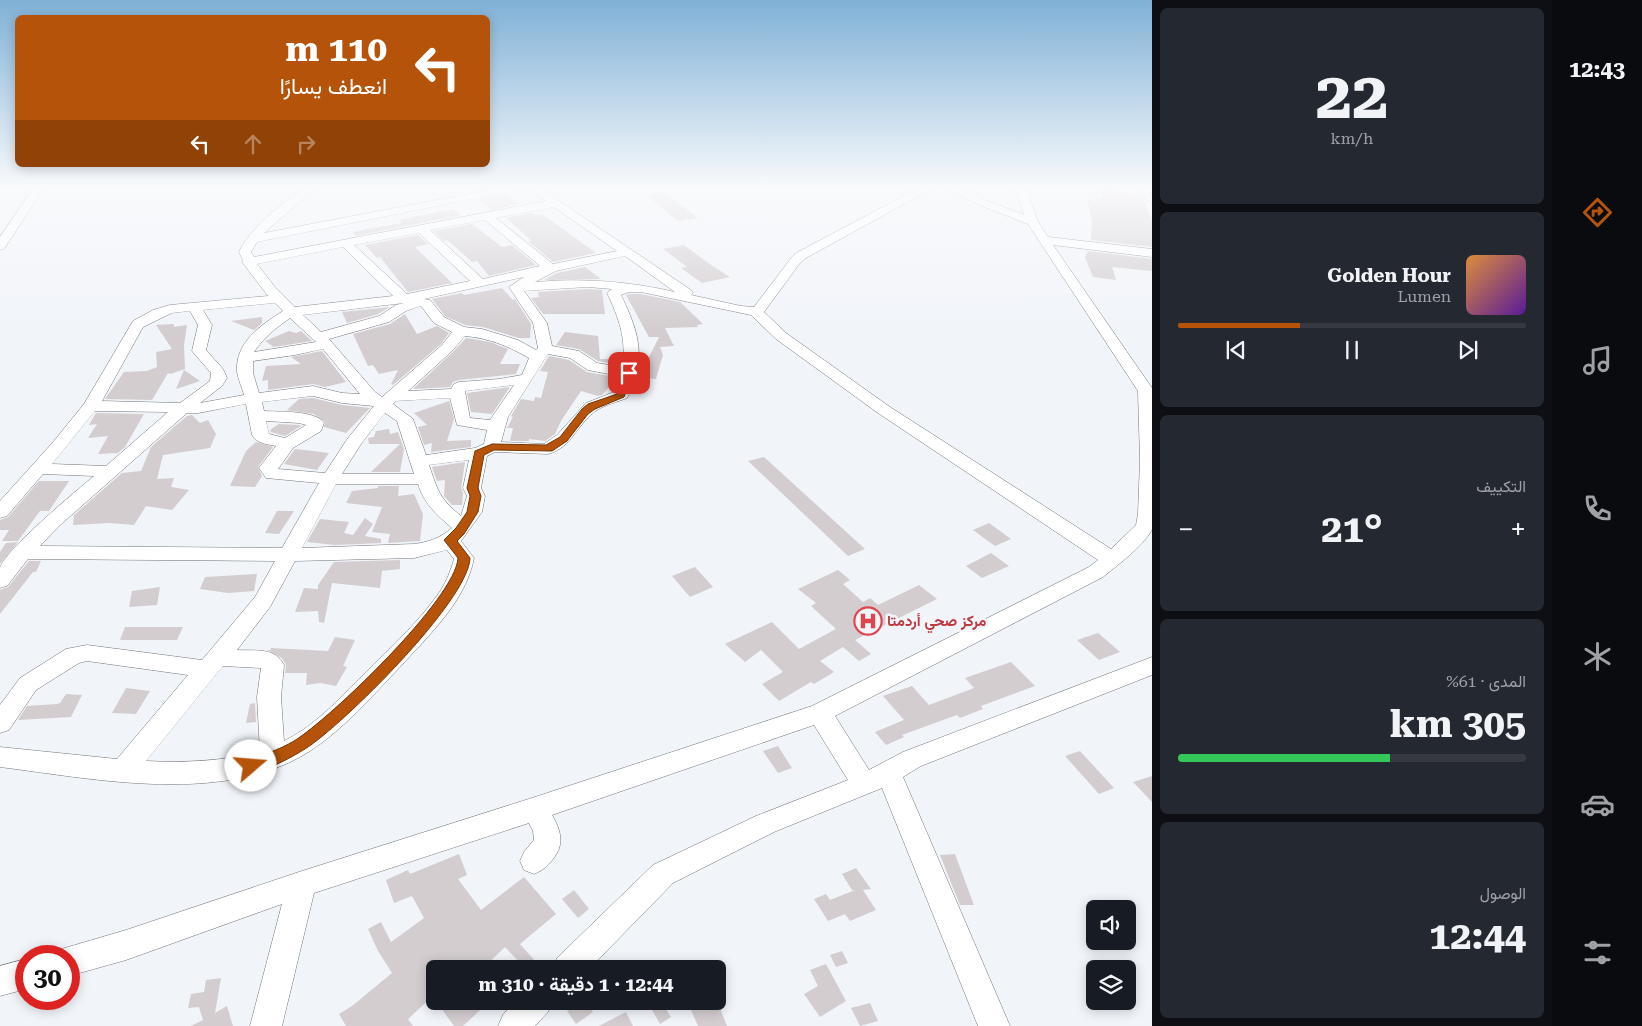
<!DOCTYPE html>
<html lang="ar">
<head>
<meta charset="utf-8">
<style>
	:root { --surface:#171b24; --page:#242831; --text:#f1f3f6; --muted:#9ea1a6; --line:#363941; --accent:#b45309 }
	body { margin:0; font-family:"Roboto Serif",Vazirmatn,serif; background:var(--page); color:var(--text); direction:rtl; height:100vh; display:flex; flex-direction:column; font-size:19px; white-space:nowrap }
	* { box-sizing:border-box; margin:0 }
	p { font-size:16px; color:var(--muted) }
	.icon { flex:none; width:28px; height:28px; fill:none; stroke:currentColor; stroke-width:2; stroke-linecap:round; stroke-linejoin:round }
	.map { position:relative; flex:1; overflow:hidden; direction:ltr }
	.side { display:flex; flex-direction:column; gap:8px; padding:8px; background:#0d0f14; width:400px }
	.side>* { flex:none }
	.top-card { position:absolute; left:15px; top:15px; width:475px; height:152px; border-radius:8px; box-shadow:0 2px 12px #0003; direction:rtl; background:#b45309; color:#fff; overflow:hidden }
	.buttons { position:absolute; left:1086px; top:900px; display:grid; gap:10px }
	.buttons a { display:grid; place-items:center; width:50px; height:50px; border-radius:8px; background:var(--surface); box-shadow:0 2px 12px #0003; font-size:25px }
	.speed { position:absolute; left:15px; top:945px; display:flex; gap:10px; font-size:25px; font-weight:700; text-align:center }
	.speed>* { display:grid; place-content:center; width:65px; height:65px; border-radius:50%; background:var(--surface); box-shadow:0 2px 12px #0003; line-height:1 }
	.speed .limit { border:8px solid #d22; background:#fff; color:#111 }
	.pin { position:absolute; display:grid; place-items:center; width:42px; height:42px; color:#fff; margin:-21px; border-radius:10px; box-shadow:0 2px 8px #0006 }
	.me { position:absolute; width:55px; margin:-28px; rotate:72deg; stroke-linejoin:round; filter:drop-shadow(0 0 4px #0008) }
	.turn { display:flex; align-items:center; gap:18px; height:105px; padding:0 20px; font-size:22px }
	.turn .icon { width:65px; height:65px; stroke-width:2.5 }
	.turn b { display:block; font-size:35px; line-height:42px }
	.lanes { display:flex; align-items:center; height:48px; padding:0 20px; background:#0003; justify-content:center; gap:25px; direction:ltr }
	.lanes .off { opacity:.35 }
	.big { font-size:38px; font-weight:700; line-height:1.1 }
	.side .widget { flex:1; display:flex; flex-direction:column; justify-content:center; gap:8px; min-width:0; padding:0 18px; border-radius:8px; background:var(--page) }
	.side .dial { align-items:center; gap:0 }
	.dial b { font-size:65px; line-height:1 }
	.song { display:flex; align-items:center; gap:15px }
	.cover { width:60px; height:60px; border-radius:8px; background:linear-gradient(135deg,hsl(30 70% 55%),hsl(270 70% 35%)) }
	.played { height:5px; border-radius:2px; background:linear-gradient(90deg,var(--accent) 35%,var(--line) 35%) }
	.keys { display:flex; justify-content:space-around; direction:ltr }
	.heat { display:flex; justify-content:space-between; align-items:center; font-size:28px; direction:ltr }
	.charge { height:8px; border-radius:4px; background:linear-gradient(90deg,#34c759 61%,var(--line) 0) }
	.trip { position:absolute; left:426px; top:960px; width:300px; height:50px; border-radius:8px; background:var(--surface); box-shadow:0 2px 12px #0003; font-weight:700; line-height:50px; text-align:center; direction:rtl }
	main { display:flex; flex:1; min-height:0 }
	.tab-bar { display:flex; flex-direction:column; width:90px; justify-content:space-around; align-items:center; background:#090b0e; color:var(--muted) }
	.tab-bar .icon { width:35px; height:35px }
	.tab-bar .current { color:var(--accent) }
	.tab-bar b { font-size:22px; color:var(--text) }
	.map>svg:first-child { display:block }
	.building { fill:#d3cdd0 }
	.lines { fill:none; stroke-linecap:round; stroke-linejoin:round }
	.street-casing { stroke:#73767a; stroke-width:1 }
	.street { fill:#fff; fill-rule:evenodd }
	.route { fill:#b45309; stroke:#753606 }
	.labels { text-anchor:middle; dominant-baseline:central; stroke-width:5; stroke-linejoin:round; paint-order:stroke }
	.health-label { font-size:15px; font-weight:bold; fill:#be3a42; stroke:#f1f4f9; text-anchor:start }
</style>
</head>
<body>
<main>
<nav class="tab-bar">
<b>12:43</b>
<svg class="icon current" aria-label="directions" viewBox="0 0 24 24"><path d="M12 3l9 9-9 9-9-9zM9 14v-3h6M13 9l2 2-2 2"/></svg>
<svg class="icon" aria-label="music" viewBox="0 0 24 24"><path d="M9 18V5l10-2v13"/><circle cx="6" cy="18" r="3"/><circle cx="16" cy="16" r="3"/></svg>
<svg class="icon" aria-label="phone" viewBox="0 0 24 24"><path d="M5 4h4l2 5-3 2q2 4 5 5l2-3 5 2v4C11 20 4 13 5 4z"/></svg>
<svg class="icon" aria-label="climate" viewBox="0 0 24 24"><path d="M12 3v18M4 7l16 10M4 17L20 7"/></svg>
<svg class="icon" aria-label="car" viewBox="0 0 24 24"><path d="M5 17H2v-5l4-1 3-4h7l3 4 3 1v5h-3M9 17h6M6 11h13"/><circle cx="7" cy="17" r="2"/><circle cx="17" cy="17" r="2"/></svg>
<svg class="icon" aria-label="filters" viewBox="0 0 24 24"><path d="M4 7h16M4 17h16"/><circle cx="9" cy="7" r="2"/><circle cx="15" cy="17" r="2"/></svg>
</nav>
<section class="side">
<div class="widget dial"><b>22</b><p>km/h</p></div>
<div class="widget">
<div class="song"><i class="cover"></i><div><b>Golden Hour</b><p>Lumen</p></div></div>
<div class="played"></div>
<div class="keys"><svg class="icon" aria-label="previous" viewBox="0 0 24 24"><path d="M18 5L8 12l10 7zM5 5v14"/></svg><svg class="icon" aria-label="pause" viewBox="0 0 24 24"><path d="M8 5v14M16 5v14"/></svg><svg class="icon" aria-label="next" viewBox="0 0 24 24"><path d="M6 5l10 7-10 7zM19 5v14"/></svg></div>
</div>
<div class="widget"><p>التكييف</p>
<div class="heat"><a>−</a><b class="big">21°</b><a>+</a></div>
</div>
<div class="widget"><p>المدى · 61%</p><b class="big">305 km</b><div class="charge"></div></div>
<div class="widget"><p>الوصول</p><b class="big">12:44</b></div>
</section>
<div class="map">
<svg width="1152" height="1026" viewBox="0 0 1152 1026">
	<rect width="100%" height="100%" fill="#f1f4f9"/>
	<path class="building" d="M1101 190 1142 195 1152 220V247L1091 240 1092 221 1087 200 1096 201 1094 197 1102 198Z
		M664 192 698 218 678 221 646 195Z
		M506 194 520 204 491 210 478 200Z
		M453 209 461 215 356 236 352 232 402 223 399 220Z
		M532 213 534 215 542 214 596 253 553 262 528 241H532L506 218Z
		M472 224 502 247 512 245 536 265 489 276 477 261 472 262 452 244 447 240 444 241 434 231Z
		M418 235 428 244 415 247 452 283 408 292 380 257 377 258 365 245Z
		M684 245 711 265 730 277 702 283 681 268 687 267 663 249Z
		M1088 251 1152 259V271L1112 267 1116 280 1093 277 1085 257Z
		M585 267 601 279 544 280 557 273Z
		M502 288 513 300 515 299 531 324 530 338H519L483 327 465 325 445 316 432 299 462 293 464 295Z
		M588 289 602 290 605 314H543L531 298 539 297 538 292Z
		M630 294H641L680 302 703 324 697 325 698 327 665 328 674 346 660 347 663 355 656 379 639 377 659 337H649L626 295Z
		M390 307 378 314 347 323 342 312Z
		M405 314 417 334 437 326 449 333 441 344 393 385 391 384 398 370 379 374 373 365 368 366 353 334 390 324Z
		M262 317V323L254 330 231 321Z
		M174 324V327L187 325 184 345 185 369 170 374 168 373 152 400 105 399 124 372 147 371 157 367 156 352 172 349 156 325Z
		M289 331 296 333 301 331 312 341 274 347 265 341Z
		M565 332 598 336 600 359H610V363L598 361 579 349 556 345Z
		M466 338 490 342 508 349 500 364H520L516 374 459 380 453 382 450 387 413 389 453 352Z
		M322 351 346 382 325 387 313 384 268 390V380L262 381 266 366 301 364 291 357Z
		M549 356 569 360 587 372 609 376V379L615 380 602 395 598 396 581 391 561 421 555 434 545 441 529 439V441H510L513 428H507L513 417 511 416 521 399 534 401 535 397 541 398 548 372 540 371Z
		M184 370 200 381 176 389Z
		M510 387 492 414 471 412 467 393Z
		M313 398 342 405 370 408 346 433 324 427 325 422 314 414 287 410 299 399Z
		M449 401 454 419 447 441 471 440V447L431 452 432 443 424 445 418 427 427 425 414 413Z
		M96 413 144 414 125 447 118 453 98 454 108 436 88 438 97 424 89 425Z
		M192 415 200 423 208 420 216 434 210 448 163 455 157 479 174 478 171 487 189 490 172 510 146 506 134 525 109 523 73 525 74 515 122 473 141 471 151 447 187 416Z
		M279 424 299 425 301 426 285 436 271 432 270 430Z
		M389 429 390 434 398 432 404 449 400 472H371L400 444H369L368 438 374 437 376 431Z
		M256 442 273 447 258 467 262 476 255 487 230 486 246 451Z
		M295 449 313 451 329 453 317 470 284 464Z
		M764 457 865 549 848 556 748 461Z
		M465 462 461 488 463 493 462 505H452L444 496 445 480 437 481 432 467Z
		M39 481H69L49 511H40L18 541H2L9 530H0V520L8 517Z
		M378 486H399L398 496 414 494 423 514 420 541 388 543 390 534 372 532 382 507 346 503 352 491 378 488Z
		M277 511H294L279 534 265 533Z
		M365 518 373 524 365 536 381 539V543L335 545 307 542 320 519 349 522 344 533 353 535Z
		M989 523 1011 539 995 546 973 530Z
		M18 542 1 563H0V552L6 543Z
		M991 553 1009 566 982 578 966 566Z
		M400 560V569L382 571 380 588 332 583 324 623 319 622 318 611 295 612 304 588 318 589V585L334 562Z
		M29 561H41L36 572H33L0 614V590L8 587Z
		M695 567 713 587 690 597 672 576Z
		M838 570 850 580 843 584 863 602 870 598 878 605 919 585 937 599 855 640 871 654 859 661 843 647 820 661 834 672 814 684 811 682 779 701 762 684 783 672 761 650 745 662 725 644 772 622 799 649 836 629 811 606 816 603 798 589Z
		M257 574 254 591 228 593 200 589 205 577Z
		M160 587 157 605 129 607 132 591Z
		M125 627H183L177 640H120Z
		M1098 633 1120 652 1099 660 1077 640Z
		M335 637 355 640 343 666 347 667 336 686 320 683 306 685 307 673H285L286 665 282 658 267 650H271V648L328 651Z
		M1011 662 1035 686 981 706 983 709 960 718 957 715 902 735 904 737 886 745 875 732 904 720 883 696 912 686 929 705 974 688 965 678Z
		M126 688 150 691 136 714 112 713Z
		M66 694 82 695 71 717 18 720 27 706 57 704 60 703Z
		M255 703 256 722 246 723 250 704Z
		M778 746 792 768 778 773 763 751Z
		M1080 751 1114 788 1099 794 1065 756Z
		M1152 776V802L1133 782Z
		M459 854 467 875 458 879 481 910 524 877 556 914 520 944 536 962 529 969H526L505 947 482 969H435V994L408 1019 413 1026H346L339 1014 352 1006 392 973 378 951 368 929 381 922 391 942 424 918 412 896 394 903 386 880 408 870 410 874Z
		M955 854 962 873 974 905H960L940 855Z
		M856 868 871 889 863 890 876 910 850 921 845 914 828 921 814 899 826 894 830 900 855 890H852L842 874Z
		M574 890 589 909 578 918 562 899Z
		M842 951 848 963 836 967 830 955Z
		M826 964 846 1001 820 1017 804 994 818 986 810 970Z
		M221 978 215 1013 227 1006 233 1026H191L203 1020 199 1007 188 1008 191 994 204 992 206 980Z
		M436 1001H490L463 1026H454Z
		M581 1001H586L593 1012 576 1024 567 1011Z
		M647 1001H661L671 1017 660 1024Z
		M687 1001H717L727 1026H698Z
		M870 1003 878 1021 860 1026 851 1008Z
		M626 1012 633 1026H599Z"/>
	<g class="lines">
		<g class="street-casing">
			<path id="street" d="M35 186H45L4 249 0 250V237Z
				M307 186H318L264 233 510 186H537L691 290 693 293 691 295 741 306 754 307 792 257 798 252 922 186H934L933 188 806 258 800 263 764 312 786 333 890 407 1111 549 1136 525 1138 514 1140 460 1138 391 1028 224 977 204 944 186H957L985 200 1024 215 1015 186H1025L1038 222 1048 237 1152 249V257L1053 245 1152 388V530C1140 549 1120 563 1103 577L835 716 869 770 903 752 1152 657V675L921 766 903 777 1010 1026H978L882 788 774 832 673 883 589 969H553L557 958 653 865 756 816 848 780 814 725 552 815C561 831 565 844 553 859 547 867 543 870 534 874L524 870 520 861 524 852 534 840 533 831 529 823 314 893 282 1026H250L282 904 126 960 69 976V956H56L58 950 126 930 302 871 535 797 812 706 1089 567 1098 560 878 413 776 339 751 315 641 292H629L621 295C633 320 646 350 634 376 631 384 631 392 627 398 617 402 605 405 597 410 578 422 572 448 548 454L495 452 487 456 481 488 485 496 482 512 461 541 474 558C466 601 429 635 401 666 374 694 343 730 310 751 225 806 95 779 0 767V747L117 759 188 675 87 661 79 663 36 690 9 730 0 733V705L20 678 66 649 87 645 202 660 255 597 275 561 28 559 7 586 0 588C0 582 0 574 0 568 4 551 77 490 94 476L43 474 7 516 0 518V501L54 441 84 404 133 321 153 310 170 305 268 296 242 262 243 260 239 252C253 224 282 204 307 186ZM528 188 546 201 254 257 251 252 257 242ZM554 207 617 251 553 264 496 218ZM485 220 540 266 483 279 430 230ZM419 233 470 281 407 294 354 245ZM343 247 393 296 295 307 275 287 257 264ZM625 256 675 292C628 281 583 278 535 282L556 271ZM524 277 509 287 533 323 538 348 536 350 518 340 482 329 464 327 444 317 430 300 424 299ZM588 287 612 289 607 293C619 318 627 340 622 367L597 363 579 351 552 346 547 323 524 291ZM275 303 283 311C261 325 235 342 237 372 238 379 242 387 244 395L200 403 222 386 227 378 223 369 206 350 212 325 203 310ZM404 303 396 305 379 316 321 332 303 315ZM421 306 434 323 452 332 442 345 382 397 375 392 329 339 389 322 406 311ZM190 311 198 325 192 351 211 373 210 381 180 403 102 401 143 327 172 313ZM290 318 316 342 254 352C264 337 276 328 290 318ZM465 336C489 338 508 346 529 358L522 375 499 379 459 382 454 384 451 389 408 391 452 351ZM323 349 360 394 342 393 313 386 259 393 253 373V361L295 355ZM548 354 570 358 588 370 619 376 614 392 586 403 557 435 544 444 501 442 508 417ZM514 385 490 420 470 418 465 391ZM313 396 342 403 374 406 348 438 325 473 278 469 293 448 321 431 324 423C316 410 278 412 264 411L262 402ZM450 398 457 425 487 430 484 444 475 448 426 455 413 419 393 404 396 401ZM246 404 252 435C258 444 266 444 276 446L259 468 266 478 319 483 282 548 40 546 59 526 187 413H198ZM95 411 168 412 106 466 52 464ZM385 413 397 421 414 474H342L361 444ZM266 421 299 423 306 425 285 438 269 434ZM469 460 463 488 467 496 461 516C439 498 438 491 429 465ZM336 484H418C424 504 437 515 452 528 440 538 429 542 414 544L302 548ZM447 550 454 559C451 570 447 580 441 590 421 619 396 643 371 667 345 693 317 725 284 741L281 697 284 665C275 647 255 651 237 650L270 607 295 561 414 558ZM223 666 261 668 257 697 260 752C223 761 184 763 146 761Z
				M1141 186H1151L1152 203 1147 200Z
				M26 959V989L0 996V966Z
				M515 1001H552L548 1012 535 1026H498L503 1015Z"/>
		</g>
		<use href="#street" class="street"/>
	</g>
	<linearGradient id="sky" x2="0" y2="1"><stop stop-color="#7fb1d6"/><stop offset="0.57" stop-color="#f9fafc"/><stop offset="1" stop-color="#f9fafc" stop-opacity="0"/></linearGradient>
	<rect width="1152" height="329" fill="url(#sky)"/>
	<path class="route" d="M629 370 633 373 624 397 595 409 588 414 567 441 552 451 494 450 484 455 478 488 481 496 478 512 464 534 457 541 470 558C469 600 343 725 305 749 292 757 259 776 245 771L243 766 245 761C262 755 279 750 294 741 330 719 456 598 458 558L444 540 456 528 467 512 470 496 467 488 475 451 492 444 546 445 560 437 582 409 588 404 617 394 624 373Z"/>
	<defs>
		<g id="hospital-ring" transform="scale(1.4375)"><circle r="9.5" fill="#f1f4f9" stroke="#e0444e" stroke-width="1.5"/><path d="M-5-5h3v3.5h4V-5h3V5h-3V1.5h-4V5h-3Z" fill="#e0444e"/></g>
	</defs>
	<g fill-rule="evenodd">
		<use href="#hospital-ring" x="868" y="621"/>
	</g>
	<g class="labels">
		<g class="health-label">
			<text x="887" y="621">مركز صحي أردمتا</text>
		</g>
	</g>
</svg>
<div class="buttons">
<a><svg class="icon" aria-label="sound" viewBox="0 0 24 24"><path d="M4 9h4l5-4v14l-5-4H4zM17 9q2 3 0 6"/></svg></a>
<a><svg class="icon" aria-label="layers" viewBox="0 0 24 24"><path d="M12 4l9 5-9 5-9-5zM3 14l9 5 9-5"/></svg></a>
</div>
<div class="speed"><div class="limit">30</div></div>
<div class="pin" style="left:629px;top:373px;background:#d93025"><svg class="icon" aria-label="arrive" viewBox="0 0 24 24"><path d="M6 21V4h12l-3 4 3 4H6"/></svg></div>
<svg class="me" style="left:251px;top:766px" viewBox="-20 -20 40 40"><circle r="19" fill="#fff"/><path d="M0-13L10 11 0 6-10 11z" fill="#b45309"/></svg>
<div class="trip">12:44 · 1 دقيقة · 310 m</div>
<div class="top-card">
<div class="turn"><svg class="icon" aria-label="left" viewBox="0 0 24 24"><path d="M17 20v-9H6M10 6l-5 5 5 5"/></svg><div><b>110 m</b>انعطف يسارًا</div></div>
<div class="lanes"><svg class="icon" aria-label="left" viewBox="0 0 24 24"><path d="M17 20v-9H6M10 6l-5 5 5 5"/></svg><svg class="icon off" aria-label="ahead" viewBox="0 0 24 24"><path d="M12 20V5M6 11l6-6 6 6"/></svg><svg class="icon off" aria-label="right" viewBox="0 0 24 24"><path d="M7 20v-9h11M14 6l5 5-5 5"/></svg></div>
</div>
</div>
</main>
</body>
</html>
